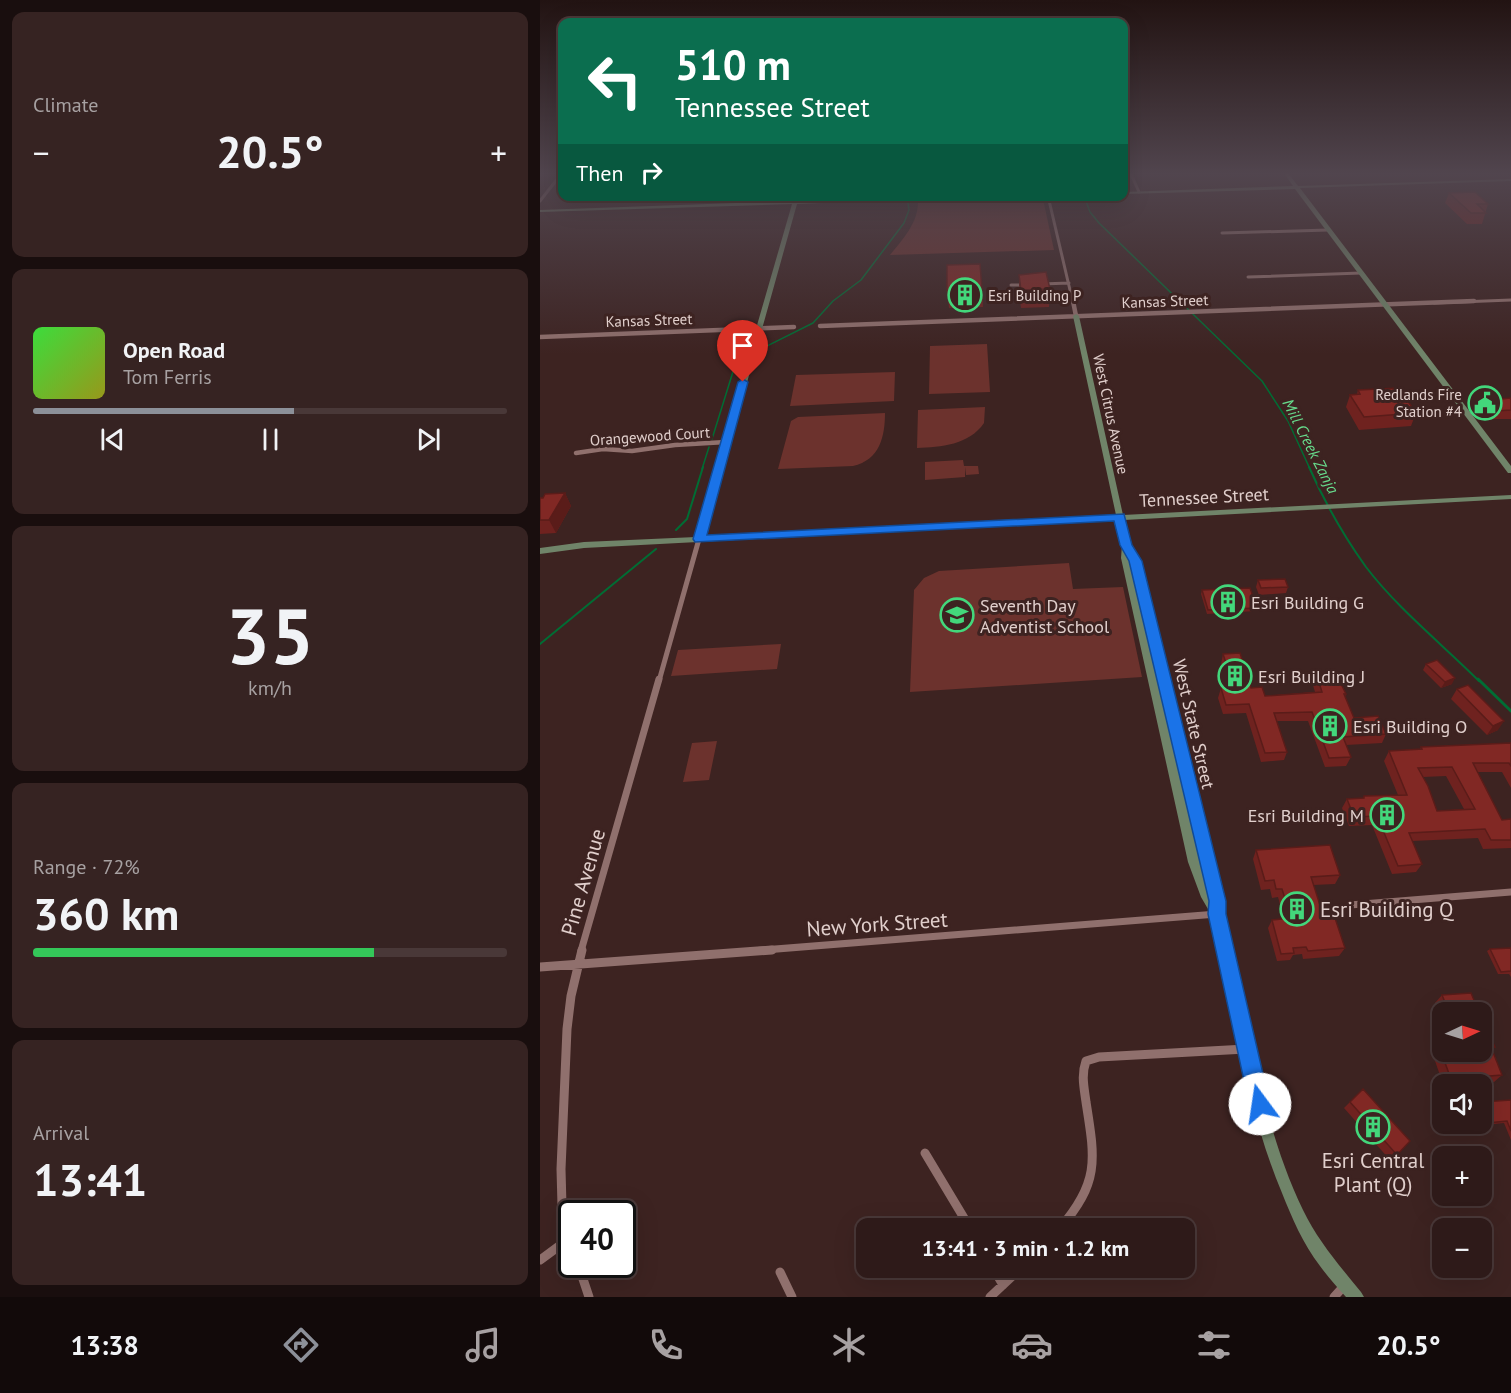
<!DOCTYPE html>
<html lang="en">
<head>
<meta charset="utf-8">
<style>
	:root { --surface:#2e1a19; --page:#362322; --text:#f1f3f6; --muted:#a7a1a2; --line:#493838; --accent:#8c9099 }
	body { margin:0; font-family:"PT Sans",sans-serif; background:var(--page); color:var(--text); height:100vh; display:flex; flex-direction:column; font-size:22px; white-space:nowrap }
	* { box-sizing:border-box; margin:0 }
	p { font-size:20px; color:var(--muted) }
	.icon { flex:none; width:33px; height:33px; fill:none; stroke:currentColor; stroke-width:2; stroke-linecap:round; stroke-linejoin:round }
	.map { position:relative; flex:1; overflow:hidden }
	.drawer { display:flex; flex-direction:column; gap:12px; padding:12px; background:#190e0e; width:540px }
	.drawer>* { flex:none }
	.hud { position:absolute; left:18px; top:18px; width:570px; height:183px; border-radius:12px; box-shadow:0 6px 24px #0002,0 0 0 2px var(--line); background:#0b6e4f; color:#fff; overflow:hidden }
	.needle { width:39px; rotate:86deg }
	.buttons { position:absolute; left:892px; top:1002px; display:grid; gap:12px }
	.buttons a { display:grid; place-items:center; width:60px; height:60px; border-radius:12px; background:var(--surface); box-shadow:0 6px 24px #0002,0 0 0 2px var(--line); font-size:30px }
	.speed { position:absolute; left:18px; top:1200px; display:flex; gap:12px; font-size:30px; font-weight:700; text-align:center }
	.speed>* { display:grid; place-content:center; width:78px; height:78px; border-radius:50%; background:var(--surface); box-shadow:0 6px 24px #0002,0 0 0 2px var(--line); line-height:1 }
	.speed .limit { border:3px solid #111; border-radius:9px; background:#fff; color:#111 }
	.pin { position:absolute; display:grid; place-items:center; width:51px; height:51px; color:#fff; margin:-62px -26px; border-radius:50% 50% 50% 0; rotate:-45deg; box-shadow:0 0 6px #0007 }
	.pin .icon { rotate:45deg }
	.me { position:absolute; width:66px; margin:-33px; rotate:346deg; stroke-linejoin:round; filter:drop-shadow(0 0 4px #0008) }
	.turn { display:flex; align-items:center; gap:21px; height:126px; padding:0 18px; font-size:27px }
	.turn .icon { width:78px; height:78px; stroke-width:2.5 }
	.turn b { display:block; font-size:42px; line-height:51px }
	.then { display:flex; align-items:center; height:57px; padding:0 18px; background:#0003; gap:12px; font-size:22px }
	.big { font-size:45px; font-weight:800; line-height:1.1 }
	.drawer .widget { flex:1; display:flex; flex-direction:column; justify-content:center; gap:9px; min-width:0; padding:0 21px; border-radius:12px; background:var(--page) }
	.drawer .dial { align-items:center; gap:0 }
	.dial b { font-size:78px; line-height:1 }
	.song { display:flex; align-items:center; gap:18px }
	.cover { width:72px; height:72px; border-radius:9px; background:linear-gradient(135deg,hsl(120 70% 55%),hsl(60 70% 35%)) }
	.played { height:6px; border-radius:3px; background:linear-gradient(90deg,var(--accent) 55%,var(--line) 55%) }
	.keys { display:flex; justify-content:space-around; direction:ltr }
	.heat { display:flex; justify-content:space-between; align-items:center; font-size:33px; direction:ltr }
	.charge { height:9px; border-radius:4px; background:linear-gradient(90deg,#34c759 72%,var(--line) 0) }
	.trip { position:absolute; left:316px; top:1218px; width:339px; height:60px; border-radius:12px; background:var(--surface); box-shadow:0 6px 24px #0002,0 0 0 2px var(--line); font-weight:800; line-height:60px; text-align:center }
	.tabs { display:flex; height:96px; justify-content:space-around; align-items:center; background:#120a0a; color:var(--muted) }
	.tabs .icon { width:42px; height:42px }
	.tabs .current { color:var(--accent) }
	.tabs b { font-size:27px; color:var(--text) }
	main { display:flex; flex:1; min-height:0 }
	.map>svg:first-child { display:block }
	.green { fill:#6c322d }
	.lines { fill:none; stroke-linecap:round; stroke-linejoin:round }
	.stream-far2 { stroke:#006d34; stroke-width:1.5 }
	.stream-far1 { stroke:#006d34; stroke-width:2 }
	.stream { stroke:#006d34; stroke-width:3 }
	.street-far4 { stroke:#90706d; stroke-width:3 }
	.street-far3 { stroke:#90706d; stroke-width:4.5 }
	.street-far2 { stroke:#90706d; stroke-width:5 }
	.street-far1 { stroke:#90706d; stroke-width:7 }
	.street { stroke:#90706d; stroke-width:9 }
	.secondary { fill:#708469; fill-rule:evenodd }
	.wall { fill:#6f221f; fill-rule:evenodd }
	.shaded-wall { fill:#5a1c19 }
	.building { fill:#812824; stroke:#5a1c19; stroke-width:1.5; fill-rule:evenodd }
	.route { fill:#1a73e8; stroke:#114b97; stroke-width:1.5 }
	.labels { text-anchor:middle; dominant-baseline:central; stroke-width:6; stroke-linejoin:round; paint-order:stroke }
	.far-poi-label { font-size:15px; fill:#e1cfcc; stroke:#3d2321; text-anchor:start }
	.far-street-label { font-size:15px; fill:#e1cfcc; stroke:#3d2321 }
	.far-water-label { font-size:16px; font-style:italic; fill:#67db8c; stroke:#3d2321 }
	.street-label { font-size:18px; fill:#e1cfcc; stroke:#3d2321 }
	.poi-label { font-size:18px; fill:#e1cfcc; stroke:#3d2321; text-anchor:start }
	.near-street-label { font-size:21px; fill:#e1cfcc; stroke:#3d2321 }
	.near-poi-label { font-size:21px; fill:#e1cfcc; stroke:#3d2321; text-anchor:start }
</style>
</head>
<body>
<main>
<section class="drawer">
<div class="widget"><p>Climate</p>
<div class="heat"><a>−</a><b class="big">20.5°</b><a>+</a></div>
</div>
<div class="widget">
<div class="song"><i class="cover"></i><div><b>Open Road</b><p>Tom Ferris</p></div></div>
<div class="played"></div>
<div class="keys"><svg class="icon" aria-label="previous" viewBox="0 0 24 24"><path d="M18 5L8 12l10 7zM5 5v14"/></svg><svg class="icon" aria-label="pause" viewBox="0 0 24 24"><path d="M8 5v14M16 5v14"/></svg><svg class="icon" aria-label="next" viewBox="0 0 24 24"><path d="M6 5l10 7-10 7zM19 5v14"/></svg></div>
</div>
<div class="widget dial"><b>35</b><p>km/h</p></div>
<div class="widget"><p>Range · 72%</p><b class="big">360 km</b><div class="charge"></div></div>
<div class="widget"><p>Arrival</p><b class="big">13:41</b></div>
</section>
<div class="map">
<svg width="971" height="1297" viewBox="0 0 971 1297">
	<rect width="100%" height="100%" fill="#3d2321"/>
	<path class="green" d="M493 198 503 199 514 250 350 255C363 239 378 223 378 202Z
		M447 344 450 392 389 394 390 346Z
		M355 372 354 401 250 406 256 375Z
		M445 407 444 423C429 445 401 447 377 448L378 410Z
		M345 413C345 436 340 460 313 466L238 469 251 421 258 417Z
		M423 460 424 466H438L439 474 426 475 425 467V477L385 480V462Z
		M529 563 533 589 583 587 602 677 370 692 374 590 384 578 399 571Z
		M241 644 237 669 131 676 138 650Z
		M177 741 169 780 143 782 152 743Z"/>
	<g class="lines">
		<path class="stream-far2" d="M544 196 550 212 559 223 722 381 748 421 770 469
			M215 352 273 323 293 301 321 280 364 223 369 210 368 203
			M172 439 196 362 205 355
			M162 469 169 447"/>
		<path class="stream-far1" d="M769 467C785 503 803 535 826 567 858 609 902 644 939 681
			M136 530 147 519 163 467
			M0 644 116 549"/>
		<path class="stream" d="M938 679 971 711"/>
		<path class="street-far4" d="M593 173 591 174 599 192
			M508 196 533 303
			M0 201 22 173
			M682 233 788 230
			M708 277 821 273
			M502 284 529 283
			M471 285H485
			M894 303 971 300"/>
		<path class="street-far3" d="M533 301 536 316
			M280 326 934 301
			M0 337 254 327
			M36 453 63 449 92 451 135 445 186 442"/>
		<path class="street-far2" d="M119 681 159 539"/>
		<path class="street-far1" d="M810 905 971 892
			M41 951 119 679
			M211 951 677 914"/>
		<path class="street" d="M0 967 232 950
			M385 1153 430 1228
			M520 1228C560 1182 555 1159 546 1102 544 1087 541 1075 546 1061L559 1057 706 1049
			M32 1242 22 1206 21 1169 27 1029 31 996 42 950
			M0 1260 30 1238
			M38 1264 49 1297
			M453 1268 463 1285
			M240 1272 252 1297
			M450 1297 481 1268
			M794 1297 804 1286"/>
		<path class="secondary" d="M744 173H748L758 186 971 179V181L760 188 971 466V473H968L755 189 584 194V192L753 186Z
			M403 196H464L257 204 164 536 576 515 533 316 536 314 539 316 583 515 971 495V499L584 520 590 545 600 561 684 901 683 914C706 1010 720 1121 763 1210 778 1241 799 1265 821 1292L824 1297H806C797 1287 788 1277 780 1266 763 1244 752 1218 742 1193 705 1105 693 1008 672 916L661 897 648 862 581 558 582 545 577 520 44 548 0 554V548L44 542 156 537 252 204 0 212V210L253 201 256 198 258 199V201ZM589 557 592 561 669 887 660 862Z"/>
	</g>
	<path class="wall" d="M909 193 948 204 942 224H927L905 203Z
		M479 275 510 289 509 307 481 308 479 293Z
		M442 289 443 307 409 308 407 291Z
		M818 390 876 413 871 426 819 430 806 407 810 395 817 394Z
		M941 392 962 399 971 400V419H952L937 401Z
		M25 493 31 506 16 533 0 534V498Z
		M718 580 748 587 746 593 719 595 716 587Z
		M662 590 717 608 716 611 667 614 661 594Z
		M683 654 704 665 710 674 708 680 711 688 725 696 775 692 773 685 777 676 806 694 805 697 814 718 846 734 842 743 806 745 811 757 806 766 785 767 768 721H737L747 752 744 760 721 762 706 713 683 714 678 698 681 688H688L681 664Z
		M886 664 912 684 901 688 883 670Z
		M917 689 958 730 947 735 911 699Z
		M971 743V788L962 772H937L962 820 971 819V848L943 849 938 838 872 841 882 864 876 872 852 874 832 825 809 826 802 808 807 799 823 798 824 796 858 795 844 761 849 751 880 749 881 747ZM906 776 924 809 897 811 883 777Z
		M716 850 800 875 795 884 773 885 780 905 789 916 805 948 799 956 763 959 762 954 753 955 750 960 737 961 728 928 732 920 744 919 738 897 732 898 730 889 721 890 713 859Z
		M971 948V977L969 974H958L947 951 950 949Z
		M902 995 939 1012H903V1052H942V1019L955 1047 952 1049 962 1075 954 1082 916 1084H903L894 1058 899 1053 890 1030 898 1023 902 1022 895 1003Z
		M823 1089 857 1155 850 1160 804 1108Z
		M971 1100V1140L964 1123 944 1125 942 1120V1102Z"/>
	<path class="shaded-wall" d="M25 493 31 506 16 533 9 520Z
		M915 678 912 684 901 688 905 682Z
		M964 721 958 730 947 735 953 726Z"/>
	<path class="building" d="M935 192 948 204H937L946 213H931L909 193Z
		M440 264 442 289 407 291V265Z
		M506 272 510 289 481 290 479 275Z
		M859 388 876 413 824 417 810 395 820 394 818 390Z
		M956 391 962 399 970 398 971 400V410L956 411 941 392Z
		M25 493 9 520H0V498H3L5 494Z
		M745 579 748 587 721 588 718 580Z
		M710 588 717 608 668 610 662 590Z
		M700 653 704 665H707L710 674H706L711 688 722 687 725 696 782 692 777 676 796 674 806 694H804L814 718 838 716 846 734 803 737 811 757 789 758 772 712 734 713 747 752 725 753 709 704 686 705 681 688H694L683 654Z
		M897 660 915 678 905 682 886 664Z
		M928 685 964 721 953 726 917 689Z
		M971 743V766L969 763H933L962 820 971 819V840H951L945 829 869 833 882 864 858 866 837 816 814 817 807 799 824 798V796L867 795 849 751 882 749 881 747ZM912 767 935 809 897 811 888 786 878 768Z
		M790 845 800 875 771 877 780 905H785L789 916 794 915 805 948 768 951 766 947 753 948 754 953 741 954 732 920 751 918 742 889H736L734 880 725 881 716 850Z
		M971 948V971L961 972 950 949Z
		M931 993 939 1012H909L902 995Z
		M942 1019 955 1047H951L962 1075 911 1079 901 1052H942Z
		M903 1022V1037L898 1023Z
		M823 1089 870 1141 857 1155 810 1102Z
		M971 1100V1131L967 1121 947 1123 942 1111V1102Z"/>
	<linearGradient id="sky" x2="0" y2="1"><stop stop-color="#221312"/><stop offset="0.49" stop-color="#51454e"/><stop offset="1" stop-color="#51454e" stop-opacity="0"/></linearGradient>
	<rect width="971" height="354" fill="url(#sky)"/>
	<path class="route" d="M203 379 208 382 167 535 584 514 592 545 602 561 686 901V914L730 1104 727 1111 720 1114 712 1111 709 1104 668 914 669 901 589 561 580 545 574 521 155 542 153 539 198 382Z"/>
	<defs>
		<g id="building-ring" transform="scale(1.725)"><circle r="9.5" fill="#3d2321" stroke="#43d77b" stroke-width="1.5"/><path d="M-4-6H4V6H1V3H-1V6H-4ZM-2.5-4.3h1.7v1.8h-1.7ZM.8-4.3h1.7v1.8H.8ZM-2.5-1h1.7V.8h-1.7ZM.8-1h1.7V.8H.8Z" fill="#43d77b"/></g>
		<g id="civic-ring" transform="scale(1.725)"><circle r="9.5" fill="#3d2321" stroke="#43d77b" stroke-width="1.5"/><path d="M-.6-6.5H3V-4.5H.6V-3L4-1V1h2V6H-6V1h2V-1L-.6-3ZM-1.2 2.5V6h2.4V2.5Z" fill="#43d77b"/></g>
		<g id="school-ring" transform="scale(1.725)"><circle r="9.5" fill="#3d2321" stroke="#43d77b" stroke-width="1.5"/><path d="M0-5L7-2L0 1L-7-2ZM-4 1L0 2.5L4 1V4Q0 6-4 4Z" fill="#43d77b"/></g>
	</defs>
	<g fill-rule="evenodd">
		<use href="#building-ring" x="425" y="295"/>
		<use href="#civic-ring" x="945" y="403"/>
		<use href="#building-ring" x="688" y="602"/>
		<use href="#school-ring" x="417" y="615"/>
		<use href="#building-ring" x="695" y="676"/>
		<use href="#building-ring" x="790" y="726"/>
		<use href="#building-ring" x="847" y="815"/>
		<use href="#building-ring" x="757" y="909"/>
		<use href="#building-ring" x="833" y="1127"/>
	</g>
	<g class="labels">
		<g class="far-poi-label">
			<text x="448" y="295">Esri Building P</text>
			<text x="922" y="394" text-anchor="end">Redlands Fire<tspan x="922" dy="17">Station #4</tspan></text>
		</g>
		<g class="far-street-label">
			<text transform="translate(625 301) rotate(-2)">Kansas Street</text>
			<text transform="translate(109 320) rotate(-2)">Kansas Street</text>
			<text transform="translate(571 414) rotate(78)">West Citrus Avenue</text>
			<text transform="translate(110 436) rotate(-4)">Orangewood Court</text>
		</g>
		<g class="far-water-label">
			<text transform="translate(771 446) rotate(63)">Mill Creek Zanja</text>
		</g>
		<g class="street-label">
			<text transform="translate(664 497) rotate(-3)">Tennessee Street</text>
			<text transform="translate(654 724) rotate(77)">West State Street</text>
		</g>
		<g class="poi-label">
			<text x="711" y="602">Esri Building G</text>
			<text x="440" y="605">Seventh Day<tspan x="440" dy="21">Adventist School</tspan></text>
			<text x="718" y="676">Esri Building J</text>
			<text x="813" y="726">Esri Building O</text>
			<text x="824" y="815" text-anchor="end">Esri Building M</text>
		</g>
		<g class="near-street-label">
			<text transform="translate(43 882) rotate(-74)">Pine Avenue</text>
			<text transform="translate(337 924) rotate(-4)">New York Street</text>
		</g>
		<g class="near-poi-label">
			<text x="780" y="909">Esri Building Q</text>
			<text x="833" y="1160" text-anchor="middle">Esri Central<tspan x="833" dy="24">Plant (Q)</tspan></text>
		</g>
	</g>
</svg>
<div class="buttons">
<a><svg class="needle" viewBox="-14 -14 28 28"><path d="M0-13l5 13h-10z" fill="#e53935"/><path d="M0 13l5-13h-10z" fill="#a7a1a2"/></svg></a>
<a><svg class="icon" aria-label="sound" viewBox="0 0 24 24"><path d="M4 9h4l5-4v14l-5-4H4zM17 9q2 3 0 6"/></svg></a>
<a>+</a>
<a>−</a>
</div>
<div class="speed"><div class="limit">40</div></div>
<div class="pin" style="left:203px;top:382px;background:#d93025"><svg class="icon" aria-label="arrive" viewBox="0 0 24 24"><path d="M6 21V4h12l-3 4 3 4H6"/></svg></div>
<svg class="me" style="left:720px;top:1104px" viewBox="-20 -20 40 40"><circle r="19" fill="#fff"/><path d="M0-13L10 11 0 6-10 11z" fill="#1a73e8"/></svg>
<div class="trip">13:41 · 3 min · 1.2 km</div>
<div class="hud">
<div class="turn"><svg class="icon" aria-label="left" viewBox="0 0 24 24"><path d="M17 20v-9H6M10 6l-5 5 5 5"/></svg><div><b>510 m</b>Tennessee Street</div></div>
<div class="then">Then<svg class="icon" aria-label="right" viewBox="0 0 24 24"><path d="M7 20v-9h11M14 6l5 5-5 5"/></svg></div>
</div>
</div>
</main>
<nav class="tabs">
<b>13:38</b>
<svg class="icon current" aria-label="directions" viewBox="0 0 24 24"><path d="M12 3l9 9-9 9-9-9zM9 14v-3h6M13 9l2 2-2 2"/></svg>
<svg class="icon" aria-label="music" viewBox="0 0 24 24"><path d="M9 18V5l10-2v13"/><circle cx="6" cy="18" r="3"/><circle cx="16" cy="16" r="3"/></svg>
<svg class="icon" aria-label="phone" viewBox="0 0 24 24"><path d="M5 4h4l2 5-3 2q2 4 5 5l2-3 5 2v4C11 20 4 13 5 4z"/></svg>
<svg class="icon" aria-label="climate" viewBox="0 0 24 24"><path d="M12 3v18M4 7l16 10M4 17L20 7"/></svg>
<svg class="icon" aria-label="car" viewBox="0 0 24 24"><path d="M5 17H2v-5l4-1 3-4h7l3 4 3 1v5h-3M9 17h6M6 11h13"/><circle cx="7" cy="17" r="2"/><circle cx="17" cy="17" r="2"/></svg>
<svg class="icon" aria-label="filters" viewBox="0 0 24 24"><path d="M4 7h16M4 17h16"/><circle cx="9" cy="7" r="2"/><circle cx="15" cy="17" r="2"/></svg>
<b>20.5°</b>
</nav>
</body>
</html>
